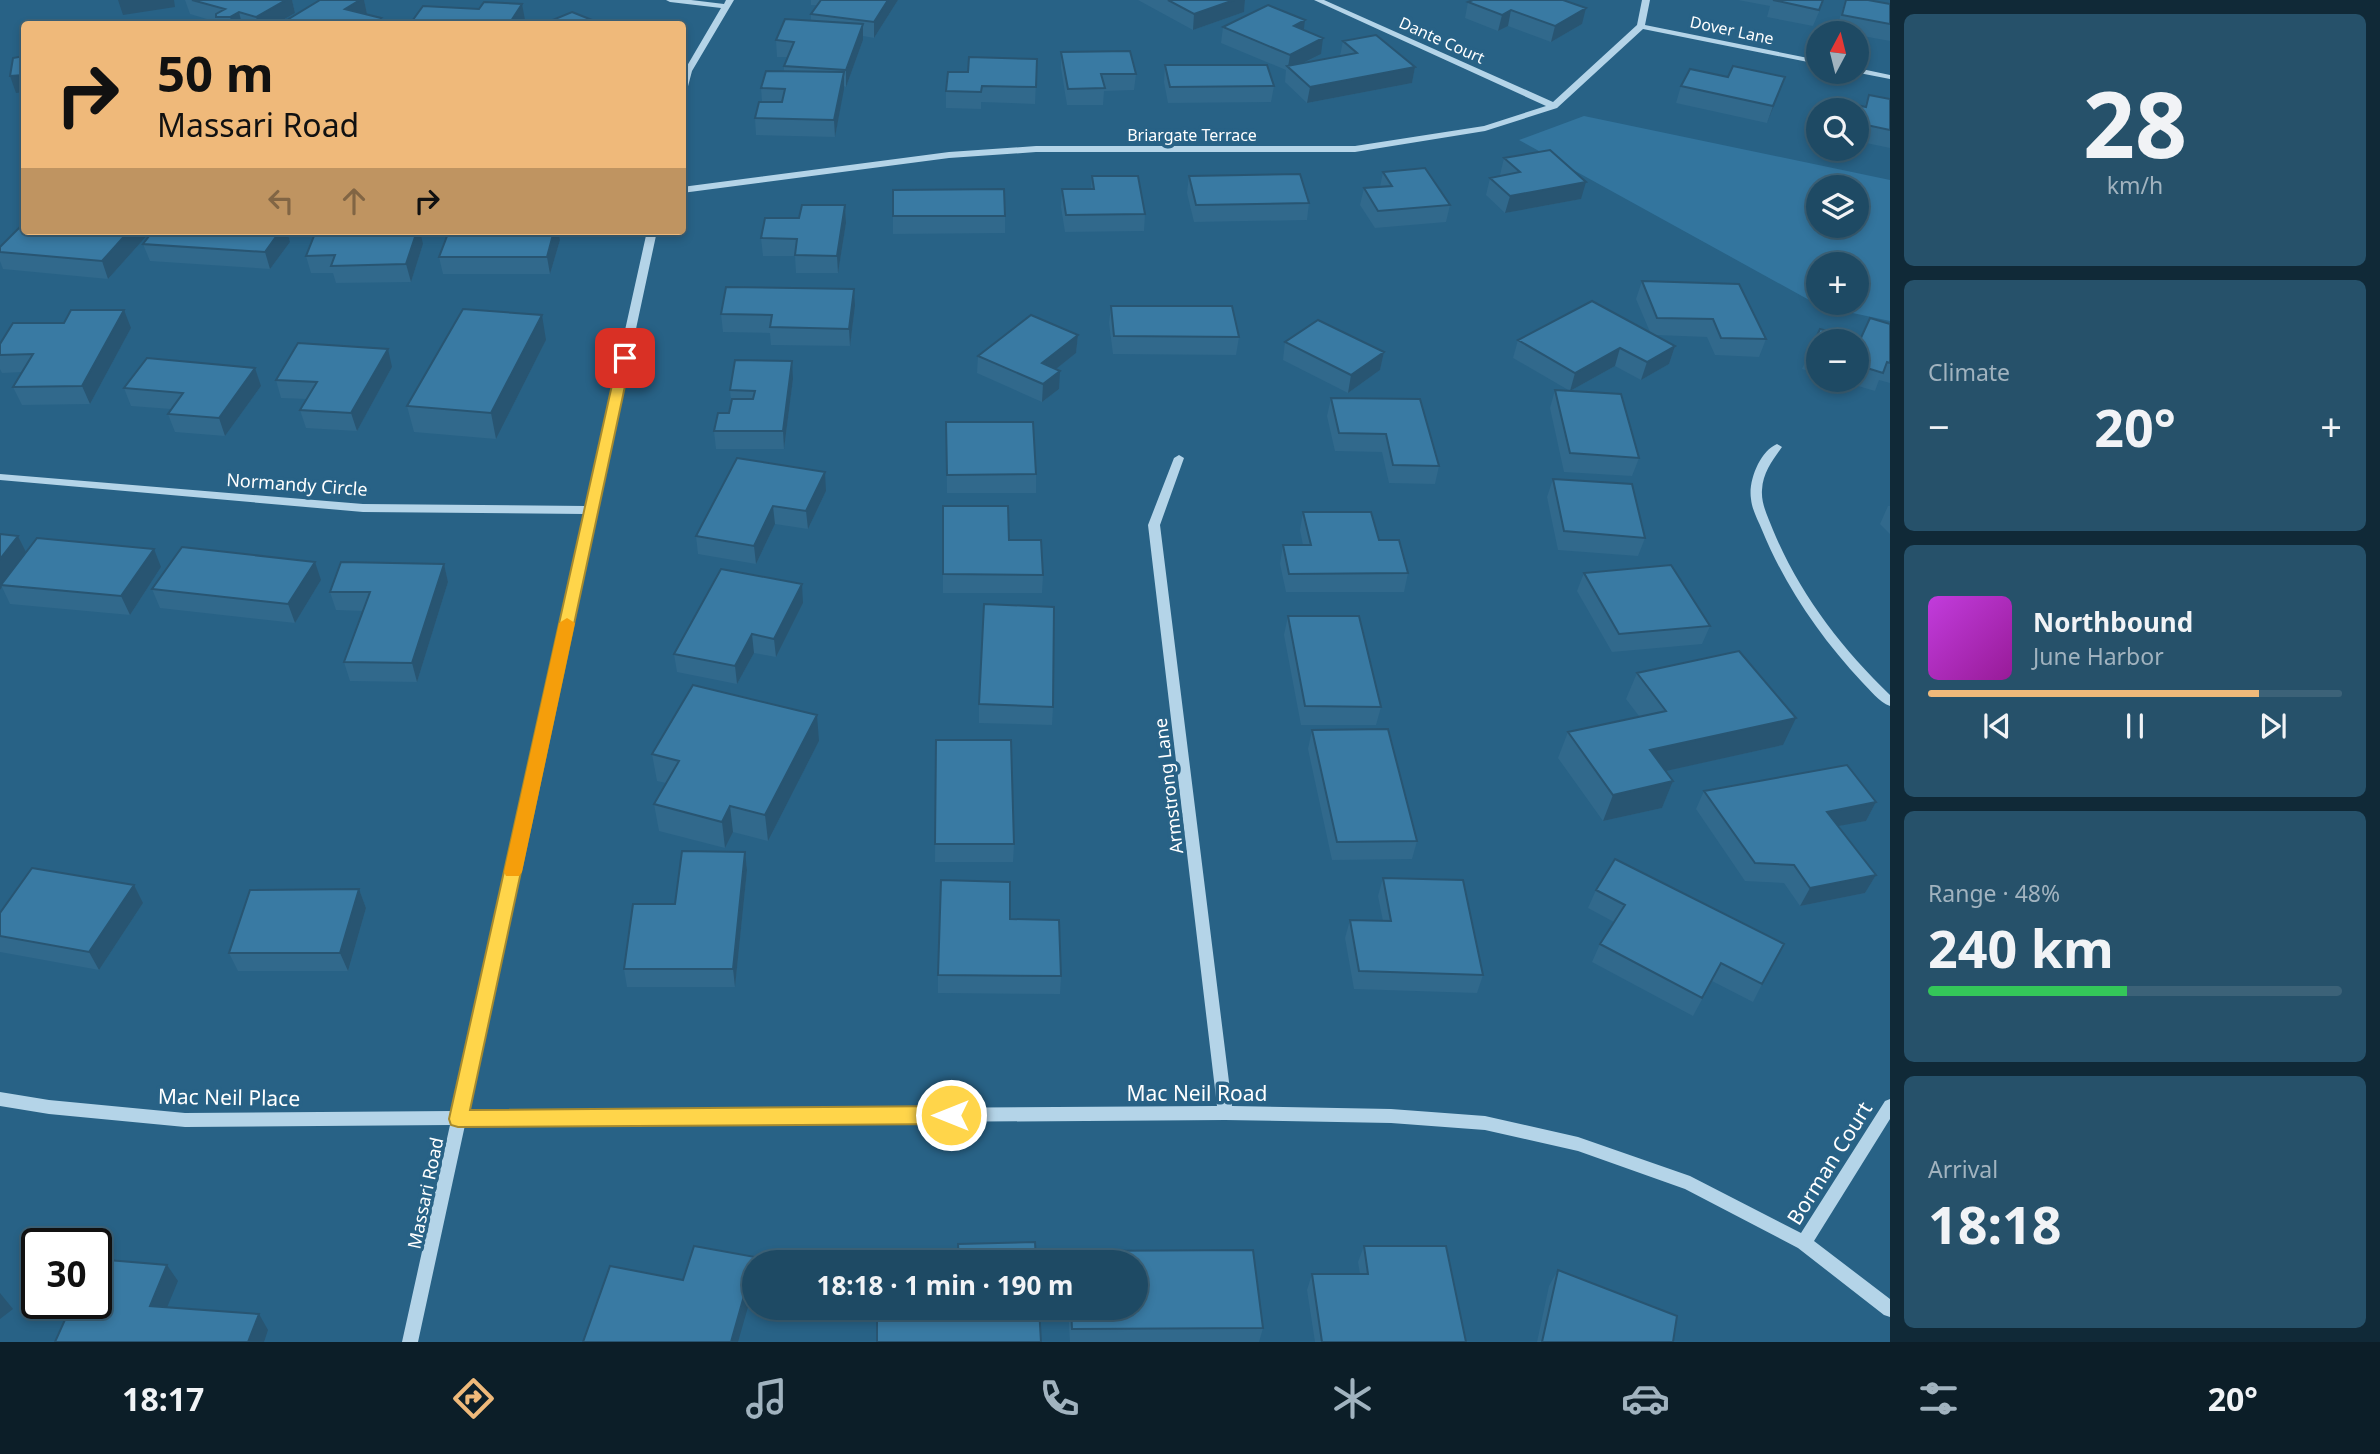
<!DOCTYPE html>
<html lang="en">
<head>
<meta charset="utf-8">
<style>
	:root { --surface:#1e4a64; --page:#26516a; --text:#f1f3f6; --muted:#a1b3bf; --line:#3c6278; --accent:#efb97a }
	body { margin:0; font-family:"Noto Sans",sans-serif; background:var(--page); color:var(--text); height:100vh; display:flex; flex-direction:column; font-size:26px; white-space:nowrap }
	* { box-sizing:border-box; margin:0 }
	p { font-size:23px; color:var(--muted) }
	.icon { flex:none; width:38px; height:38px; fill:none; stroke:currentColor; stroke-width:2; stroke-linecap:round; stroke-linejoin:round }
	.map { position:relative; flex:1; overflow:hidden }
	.details { display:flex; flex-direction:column; gap:14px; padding:14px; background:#102937; width:490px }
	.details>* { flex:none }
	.top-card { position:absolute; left:21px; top:21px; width:665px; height:214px; border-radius:7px; box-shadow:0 4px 10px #0003,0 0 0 2px var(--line); background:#efb97a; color:#111; overflow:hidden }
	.needle { width:46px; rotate:7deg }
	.tools { position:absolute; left:1806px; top:21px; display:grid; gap:14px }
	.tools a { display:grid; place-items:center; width:63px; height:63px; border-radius:50%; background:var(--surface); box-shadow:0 4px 10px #0003,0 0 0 2px var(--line); font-size:35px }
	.speed { position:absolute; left:21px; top:1228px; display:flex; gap:14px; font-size:35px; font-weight:700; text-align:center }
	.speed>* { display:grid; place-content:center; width:91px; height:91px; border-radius:50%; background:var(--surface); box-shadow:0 4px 10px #0003,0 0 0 2px var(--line); line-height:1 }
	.speed .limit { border:4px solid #111; border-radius:10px; background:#fff; color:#111 }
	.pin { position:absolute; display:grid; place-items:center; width:60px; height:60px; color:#fff; margin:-30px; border-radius:14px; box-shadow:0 4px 10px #0006 }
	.me { position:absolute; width:77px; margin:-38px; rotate:270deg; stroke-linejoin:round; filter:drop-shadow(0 0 5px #0008) }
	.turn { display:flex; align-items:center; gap:24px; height:147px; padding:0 21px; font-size:32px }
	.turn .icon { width:91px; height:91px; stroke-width:2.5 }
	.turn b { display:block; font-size:49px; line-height:60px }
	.lanes { display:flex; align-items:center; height:66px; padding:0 21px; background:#0003; justify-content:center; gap:35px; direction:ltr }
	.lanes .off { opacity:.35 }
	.big { font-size:52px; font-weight:700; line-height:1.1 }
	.details .tile { flex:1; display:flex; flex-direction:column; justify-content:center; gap:10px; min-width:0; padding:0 24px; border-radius:10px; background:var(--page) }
	.details .dial { align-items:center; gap:0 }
	.dial b { font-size:91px; line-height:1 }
	.song { display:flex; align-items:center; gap:21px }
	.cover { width:84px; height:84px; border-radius:10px; background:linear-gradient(135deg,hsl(290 70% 55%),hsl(300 70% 35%)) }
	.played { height:7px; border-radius:4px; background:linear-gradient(90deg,var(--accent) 80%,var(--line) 80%) }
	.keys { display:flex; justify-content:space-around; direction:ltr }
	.heat { display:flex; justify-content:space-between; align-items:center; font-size:38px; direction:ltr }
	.charge { height:10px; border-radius:5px; background:linear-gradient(90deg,#34c759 48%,var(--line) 0) }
	.trip { position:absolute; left:742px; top:1250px; width:406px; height:70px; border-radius:35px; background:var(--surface); box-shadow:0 4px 10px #0003,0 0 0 2px var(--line); font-weight:700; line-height:70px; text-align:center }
	.dock { display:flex; height:112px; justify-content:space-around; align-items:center; background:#0c1e28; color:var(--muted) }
	.dock .icon { width:49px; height:49px }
	.dock .current { color:var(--accent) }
	.dock b { font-size:32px; color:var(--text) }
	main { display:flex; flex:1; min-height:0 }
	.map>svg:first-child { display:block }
	.green { fill:#33759e; fill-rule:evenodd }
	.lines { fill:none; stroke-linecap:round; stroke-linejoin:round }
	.minor { fill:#b4d4e8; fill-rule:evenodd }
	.wall { fill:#31698c }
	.shaded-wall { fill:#285572 }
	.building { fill:#397aa3; stroke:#285572; stroke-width:2 }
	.route { fill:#ffd54a; stroke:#a68a30; stroke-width:2 }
	.slow { fill:#f59e0b }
	.labels { text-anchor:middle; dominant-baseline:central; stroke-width:7; stroke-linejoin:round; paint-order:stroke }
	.far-street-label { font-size:16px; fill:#fff; stroke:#286286 }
	.street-label { font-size:18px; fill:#fff; stroke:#286286 }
	.near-street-label { font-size:21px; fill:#fff; stroke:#286286 }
</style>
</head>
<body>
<main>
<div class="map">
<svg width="1890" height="1342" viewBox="0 0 1890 1342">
	<rect width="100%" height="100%" fill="#286286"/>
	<path class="green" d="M1584 116 1890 180V321L1820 306 1519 140ZM1818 187H1857V226H1818ZM1818 264H1857V303H1818Z"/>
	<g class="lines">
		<path class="minor" d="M666 0H691L724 4 726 0H734L692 71 686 94 682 96 684 71 721 8 670 2Z
			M1314 0H1324L1553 102 1637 25 1642 0H1650L1645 25 1818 60V64L1643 29 1557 108 1485 131 1355 152H1036L949 158 682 193V187L949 152 1036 146H1355L1484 126 1546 106Z
			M1857 68 1890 75V79L1854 72H1857Z
			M647 231H657L468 1111 1217 1106 1148 525 1174 458 1179 455 1184 458 1160 525 1232 1106 1391 1109 1485 1116 1578 1137 1690 1176 1801 1233 1885 1101 1890 1099V1119L1814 1241 1890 1299V1317L1884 1315 1798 1248 1685 1189 1578 1151 1485 1130 1391 1123 1225 1120 465 1125 418 1342H402L450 1125 185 1127 49 1114 0 1106V1092L49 1100 185 1113 453 1111 585 514 363 512 0 480V474L363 504 586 506Z
			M1777 444 1782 447C1773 460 1763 472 1762 490 1761 504 1768 517 1773 530 1799 593 1841 648 1890 695V706C1879 702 1870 690 1862 682 1820 637 1785 586 1762 530 1758 520 1752 510 1751 499 1748 481 1760 451 1777 444Z"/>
	</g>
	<path class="wall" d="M185 0H292L295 13 276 24H218L217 22 190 14Z
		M320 0H364L367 14 366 15 381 18 382 24H288L287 20Z
		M811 0H898L874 38 863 36V40L846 87 844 86 835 137 756 135 755 118 762 102 761 88 784 71V66L788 57H777L776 40 811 21V14L817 5H811Z
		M1138 0H1245L1244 12 1193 30Z
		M1473 0 1582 24 1551 42 1508 26 1498 31 1465 18 1468 2Z
		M1738 0H1824L1813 26 1767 17 1770 6Z
		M1845 0 1890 4V41L1857 35V33H1848L1836 31Z
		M1223 27 1304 30 1321 54 1304 63 1340 56 1343 41 1415 67 1412 83 1307 103 1285 82 1286 70 1221 43Z
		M1061 52 1136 74 1134 90 1104 91 1103 105H1067L1061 68Z
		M1037 59 1035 104 981 102V109L946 108V91L968 72Z
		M1165 65 1274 86 1271 102 1168 103 1164 82Z
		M1681 86 1779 93 1767 123 1676 103Z
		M1869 95 1890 99V148L1857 141V110H1839L1842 102 1864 107Z
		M1504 158 1581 199 1505 213 1486 195 1490 178 1501 176 1500 175Z
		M1383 172 1450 205 1446 222 1375 228 1360 205 1364 188 1380 187Z
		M1092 176 1145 214 1144 231 1065 232 1061 207 1062 189H1091Z
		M1189 176 1309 203 1307 220 1194 222 1187 193Z
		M893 190 1005 216V233L893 234Z
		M845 205 846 223 838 273H796L795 256H763L761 238 799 218Z
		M24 231H151L108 279 3 269 0 261V247Z
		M153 231H287L290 242 270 269 150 261 143 244Z
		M449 231H558L560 240 550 274H443L439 257Z
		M423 244 411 282 336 283 333 273H311L306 256Z
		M1642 281 1766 339 1759 357 1715 355 1707 337 1656 335 1675 346 1669 364 1641 380 1615 366 1570 391 1513 358 1518 340 1650 332 1636 299Z
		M855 306 850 346 771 345 770 333 723 332 721 314Z
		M1111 306 1239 337 1236 355 1113 354 1109 323Z
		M1870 318 1890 324V383L1879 380 1875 391 1838 380H1857V341H1818V374L1802 369 1820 329 1860 340Z
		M131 328 90 404 22 405 13 387 22 372 2 373 0 369V344Z
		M1078 335 1076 353 1056 369 1059 389 1042 402 977 373 978 356Z
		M546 340 496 439 414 432 407 406Z
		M1285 342 1384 352 1380 370 1348 393 1283 360Z
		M392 367 357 431 306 428 300 410 307 399 281 398 276 380Z
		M793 379 784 449H716L714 431 729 413 731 401 730 390Z
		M261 386 225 436 175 432 168 414 171 409 131 406 124 388Z
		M1555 390 1639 458 1632 476 1564 472 1550 408Z
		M1331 398 1439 466 1435 484 1389 483 1382 452 1335 451 1327 416Z
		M946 422 1036 474V493H947Z
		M737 458 826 491 808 529 775 524 756 564 698 554 696 536Z
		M1553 479 1645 538 1638 556 1558 550 1547 497Z
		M943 506 1043 575 1042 593H943Z
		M1888 506H1890V534L1880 524Z
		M1303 512 1408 573 1404 592H1286L1280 564 1283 545H1303L1300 530Z
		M0 534 18 536 26 552 161 567 130 615 10 604 2 587 0 590Z
		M444 564 448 582 417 682 350 681 344 662 363 611 336 610 330 592Z
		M1584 573 1710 626 1702 644 1612 652 1577 591Z
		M321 580 295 623 160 608 152 589Z
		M803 603 776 657 754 653 737 684 677 672 674 654Z
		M1288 616 1381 707 1376 725H1301L1284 635Z
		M1637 673 1783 745 1665 771 1673 781 1662 808 1603 821 1558 758 1568 732 1639 716 1626 699Z
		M979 704 1053 707 1052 725 979 723Z
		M1312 730 1417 841 1412 859 1332 860 1308 749Z
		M936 740 1014 844 1013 862H935Z
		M819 741 768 841 733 832 725 848 659 831 654 804 666 783 657 781 652 754Z
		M1704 791 1876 802 1866 821 1838 826 1876 875 1865 893 1800 906 1784 883 1745 881 1696 809Z
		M745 852 747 870 735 987H627L624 969 675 904Z
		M1615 859 1762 984 1753 1002 1712 981 1693 1016 1592 962 1600 944 1614 922 1588 908 1596 890Z
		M1383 878 1483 975 1477 993 1354 989 1345 938 1350 920 1383 921 1378 896Z
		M359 889 366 908 348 971H238L229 953Z
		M143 903 99 970 0 952V936Z
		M1010 919 1061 976 1060 994 938 993V975Z
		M1364 1246 1466 1342H1315L1307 1290 1312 1274H1360L1358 1262Z
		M1253 1250 1263 1328 1259 1342H1070L1068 1307H1136V1262H1066L1067 1251Z
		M1558 1270 1673 1342H1537L1549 1286Z"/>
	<path class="shaded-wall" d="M118 0H174L175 7 123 15Z
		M286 0H292L295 13 276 24H258L256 17Z
		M360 0H364L367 14 350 24 345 9Z
		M888 0H898L874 38V22Z
		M1234 0H1245L1244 12 1193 30 1194 14Z
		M522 4 525 20 523 24H509Z
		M1586 8 1582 24 1551 42 1555 26Z
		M1511 10 1508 26 1498 31 1502 15Z
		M239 12 242 24H232L230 17Z
		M381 18 382 24H371Z
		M1305 20 1303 36 1294 26Z
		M863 24V40L846 87V70Z
		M1323 38 1321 54 1291 69 1288 67 1290 55Z
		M1415 67 1412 83 1307 103 1310 87Z
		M844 72V89L835 137 834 120Z
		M24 75V92L16 93 10 76Z
		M1785 77 1779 93 1767 123 1773 106Z
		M1586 182 1581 199 1505 213 1510 196Z
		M845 205 846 223 838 273 837 256Z
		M129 231H151L108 279 102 261Z
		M280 231H287L290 242 270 269 265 252Z
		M417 231H420L423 244 411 282 406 264Z
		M554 231H558L560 240 550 274 547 257Z
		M854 289 855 306 850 346 849 329Z
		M124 310 131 328 90 404 82 386Z
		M542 315 546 340 496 439 491 413Z
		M1078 335 1076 353 1041 381 1042 363Z
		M1675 346 1669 364 1641 380 1647 362Z
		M1620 348 1615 366 1570 391 1575 373Z
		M388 349 392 367 357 431 351 413Z
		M1384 352 1380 370 1348 393 1351 375Z
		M792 361 793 379 784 449 783 431Z
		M255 368 261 386 225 436 219 418Z
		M1060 371 1059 389 1042 402 1043 384Z
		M825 472 826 491 808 529 806 511Z
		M773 506 775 524 756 564 754 546Z
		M18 536 27 554 1 585 2 587 0 590V559Z
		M154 549 161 567 130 615 121 596Z
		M315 562 321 580 295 623 288 604Z
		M444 564 448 582 417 682 412 663Z
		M802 584 803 603 776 657 774 639Z
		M752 634 754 653 737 684 735 666Z
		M817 715 819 741 768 841 765 815Z
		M1796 718 1783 745 1639 777 1650 750Z
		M1673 781 1662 808 1603 821 1613 795Z
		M1876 802 1866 821 1817 830 1827 812Z
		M730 806 733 832 725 848 722 822Z
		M745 852 747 870 735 987 733 969Z
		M1876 875 1865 893 1800 906 1810 888Z
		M134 885 143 903 99 970 89 952Z
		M359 889 366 908 348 971 340 953Z
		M755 1257 754 1286 738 1342H731Z
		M167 1265 178 1281 161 1322 150 1306Z
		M0 1293 13 1309 0 1319Z
		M259 1314 268 1330 264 1342H248Z"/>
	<path class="building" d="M192 0H286L256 17 239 12 230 17H216V14L225 9Z
		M320 0H360L345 9 381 18 371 24H305L287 20Z
		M821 0H888L874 22 811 14Z
		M1168 0H1234L1194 14Z
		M1473 0H1563L1586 8 1555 26 1511 10 1502 15 1468 2Z
		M1773 0H1823L1819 10Z
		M1846 0H1868L1890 4V24L1842 15Z
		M484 2 522 4 509 24H410L423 6 479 9Z
		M1268 5 1305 20 1294 26 1323 38 1290 55 1223 27Z
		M572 12 602 24H543Z
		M785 19 863 24 846 70 784 66 794 42 776 40Z
		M1376 35 1415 67 1310 87 1287 66 1357 53 1343 41Z
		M1130 51 1136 74H1101L1105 88 1068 89 1061 52Z
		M24 56V75L10 76 13 58Z
		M969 57 1037 59 1036 87 982 86 981 92 946 91 948 72H968Z
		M1165 65H1267L1274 86 1170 87Z
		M1733 66 1785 77 1773 106 1681 86 1690 69 1728 77Z
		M766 71 844 72 834 120 755 118 759 102H782L785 89 761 88Z
		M1869 95 1890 99V130L1857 123V110H1840L1842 102 1866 107Z
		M1550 150 1586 182 1510 196 1490 178 1520 172 1504 158Z
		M1425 168 1450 205 1378 211 1364 188 1392 186 1383 172Z
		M1300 174 1309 203 1196 205 1189 176Z
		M1092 176H1138L1145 214 1066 215 1062 189H1094Z
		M1004 189 1005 216H893V190Z
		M802 205H845L837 256 795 255 797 239 761 238 765 218H799Z
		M22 225H24V231H129L102 261 0 252V247Z
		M153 231H280L265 252 143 244Z
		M316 231H417L406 264 331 266 335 255 306 256Z
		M449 231H554L547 257H439Z
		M1642 281 1739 284 1766 339 1721 338 1713 319 1657 318Z
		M726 287 854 289 849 329 770 327 772 315 721 314Z
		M1592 301 1675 346 1647 362 1620 348 1575 373 1518 340Z
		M1111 306H1232L1239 337 1114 336Z
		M463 309 542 315 491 413 407 406Z
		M71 310H124L82 386 13 387 33 354 0 355V344L13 323H64Z
		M1031 315 1078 335 1042 363 1060 371 1043 384 978 356Z
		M1870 318 1890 324V363L1887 362 1883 373 1857 365V341H1818V354L1810 351 1820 329 1860 340Z
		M1318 320 1384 352 1351 375 1285 342Z
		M298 343 388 349 351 413 300 410 317 382 276 380Z
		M147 358 255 368 219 418 168 414 183 393 124 388Z
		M735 360 792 361 783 431H714L718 413H729L732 399H753L755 391 730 390Z
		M1555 390 1621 394 1639 458 1570 453Z
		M1331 398 1420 399 1439 466 1393 465 1386 434 1339 433Z
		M946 422H1033L1036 474 947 475Z
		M737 458 825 472 806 511 773 506 754 546 696 536Z
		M1553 479 1632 484 1645 538 1564 531Z
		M943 506H1008L1009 540H1041L1043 575 943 574Z
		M1303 512H1371L1379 540H1399L1408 573 1289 574 1283 545H1311Z
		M0 534 18 536 0 559Z
		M37 538 154 549 121 596 1 585Z
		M182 547 315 562 288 604 152 589Z
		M341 562 444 564 412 663 344 662 370 592H330Z
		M1671 565 1710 626 1619 634 1584 573Z
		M721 569 802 584 774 639 752 634 735 666 674 654Z
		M984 604 1054 607 1053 707 979 704Z
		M1288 616H1359L1381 707 1305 706Z
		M1739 651 1796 718 1650 750 1673 781 1613 795 1568 732 1666 711 1637 673Z
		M693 685 817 715 765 815 730 806 722 822 654 804 679 761 652 754Z
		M1388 729 1417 841 1337 842 1312 730Z
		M936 740H1011L1014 844H935Z
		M1847 765 1876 802 1827 812 1876 875 1810 888 1794 865 1755 863 1704 791Z
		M682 851 745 852 733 969H624L633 904H675Z
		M1615 859 1784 944 1762 984 1721 963 1702 998 1600 944 1625 905 1596 890Z
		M32 868 134 885 89 952 0 936V913Z
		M1383 878 1463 880 1483 975 1359 971 1350 920 1391 921Z
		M941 880 1010 882V919L1059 920 1061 976 938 975Z
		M359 889 340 953H229L250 890Z
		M1035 1242 1036 1262H959L958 1244Z
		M694 1246 755 1257 731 1342H583L610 1266 683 1280Z
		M1364 1246H1446L1466 1342H1322L1312 1274H1368Z
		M1253 1250 1263 1328 1072 1329 1071 1307H1136V1262H1068L1067 1251Z
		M96 1259 167 1265 150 1306 259 1314 248 1342H55L72 1304H96Z
		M1558 1270 1677 1316 1673 1342H1542Z
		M877 1307H1039L1041 1342H877Z"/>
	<path class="route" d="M625 354 631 358 470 1110 951 1106 959 1109 961 1115 959 1121 951 1124 458 1127 451 1125 449 1119 618 358Z"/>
	<path class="slow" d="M567 618 575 623 522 872 519 876H506L504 872 559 623Z"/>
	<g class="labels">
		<g class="far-street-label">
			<text transform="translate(1732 30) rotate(12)">Dover Lane</text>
			<text transform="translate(1442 40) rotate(24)">Dante Court</text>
			<text x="1192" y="135">Briargate Terrace</text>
		</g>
		<g class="street-label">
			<text transform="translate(297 484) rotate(4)">Normandy Circle</text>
			<text transform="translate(1168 786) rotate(-97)">Armstrong Lane</text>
			<text transform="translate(425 1193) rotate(-78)">Massari Road</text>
		</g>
		<g class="near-street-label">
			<text x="1197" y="1093">Mac Neil Road</text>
			<text transform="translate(229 1097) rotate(1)">Mac Neil Place</text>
			<text transform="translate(1829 1163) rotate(-58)">Borman Court</text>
		</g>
	</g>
</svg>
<div class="tools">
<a><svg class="needle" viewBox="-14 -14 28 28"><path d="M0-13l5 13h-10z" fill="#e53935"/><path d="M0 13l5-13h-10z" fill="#a1b3bf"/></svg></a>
<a><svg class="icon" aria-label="search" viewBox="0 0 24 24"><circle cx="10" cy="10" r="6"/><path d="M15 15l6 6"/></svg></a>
<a><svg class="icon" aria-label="layers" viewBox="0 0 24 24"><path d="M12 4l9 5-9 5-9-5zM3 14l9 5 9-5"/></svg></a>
<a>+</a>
<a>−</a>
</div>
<div class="speed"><div class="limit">30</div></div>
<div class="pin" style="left:625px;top:358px;background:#d93025"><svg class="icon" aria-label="arrive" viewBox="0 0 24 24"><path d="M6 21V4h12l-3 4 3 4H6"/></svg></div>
<svg class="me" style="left:951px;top:1115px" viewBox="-20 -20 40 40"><circle r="17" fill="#ffd54a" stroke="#fff" stroke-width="3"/><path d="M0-11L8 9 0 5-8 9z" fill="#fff"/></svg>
<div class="trip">18:18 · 1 min · 190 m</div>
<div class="top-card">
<div class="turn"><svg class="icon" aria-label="right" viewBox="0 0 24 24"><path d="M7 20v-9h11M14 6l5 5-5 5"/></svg><div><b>50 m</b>Massari Road</div></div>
<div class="lanes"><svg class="icon off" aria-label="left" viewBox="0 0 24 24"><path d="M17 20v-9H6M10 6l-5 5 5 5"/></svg><svg class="icon off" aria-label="ahead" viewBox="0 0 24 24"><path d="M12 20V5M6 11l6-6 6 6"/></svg><svg class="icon" aria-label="right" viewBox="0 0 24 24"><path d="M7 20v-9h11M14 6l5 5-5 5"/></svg></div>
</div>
</div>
<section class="details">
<div class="tile dial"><b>28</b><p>km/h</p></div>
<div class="tile"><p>Climate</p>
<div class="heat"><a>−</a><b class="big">20°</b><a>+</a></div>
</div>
<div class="tile">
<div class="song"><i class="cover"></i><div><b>Northbound</b><p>June Harbor</p></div></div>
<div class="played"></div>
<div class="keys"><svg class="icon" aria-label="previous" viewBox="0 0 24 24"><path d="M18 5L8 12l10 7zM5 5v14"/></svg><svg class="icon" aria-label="pause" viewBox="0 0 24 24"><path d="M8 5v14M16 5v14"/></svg><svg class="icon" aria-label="next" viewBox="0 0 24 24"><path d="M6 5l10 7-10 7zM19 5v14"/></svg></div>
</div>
<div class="tile"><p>Range · 48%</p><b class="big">240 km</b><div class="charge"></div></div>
<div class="tile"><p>Arrival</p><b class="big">18:18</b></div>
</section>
</main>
<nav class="dock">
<b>18:17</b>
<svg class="icon current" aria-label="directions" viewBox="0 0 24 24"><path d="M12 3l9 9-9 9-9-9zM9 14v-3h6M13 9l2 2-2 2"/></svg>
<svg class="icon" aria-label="music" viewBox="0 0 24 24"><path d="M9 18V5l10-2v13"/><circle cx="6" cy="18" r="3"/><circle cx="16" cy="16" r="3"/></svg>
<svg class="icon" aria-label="phone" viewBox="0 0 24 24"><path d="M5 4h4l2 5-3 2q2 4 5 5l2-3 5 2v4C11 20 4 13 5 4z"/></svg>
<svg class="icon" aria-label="climate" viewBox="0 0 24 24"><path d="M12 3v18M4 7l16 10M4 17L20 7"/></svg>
<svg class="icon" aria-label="car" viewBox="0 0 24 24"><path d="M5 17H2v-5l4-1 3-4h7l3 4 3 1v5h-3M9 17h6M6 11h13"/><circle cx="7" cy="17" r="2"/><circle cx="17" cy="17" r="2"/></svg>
<svg class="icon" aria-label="filters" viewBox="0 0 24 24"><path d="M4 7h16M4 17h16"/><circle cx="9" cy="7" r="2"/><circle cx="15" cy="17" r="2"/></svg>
<b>20°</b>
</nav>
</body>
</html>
